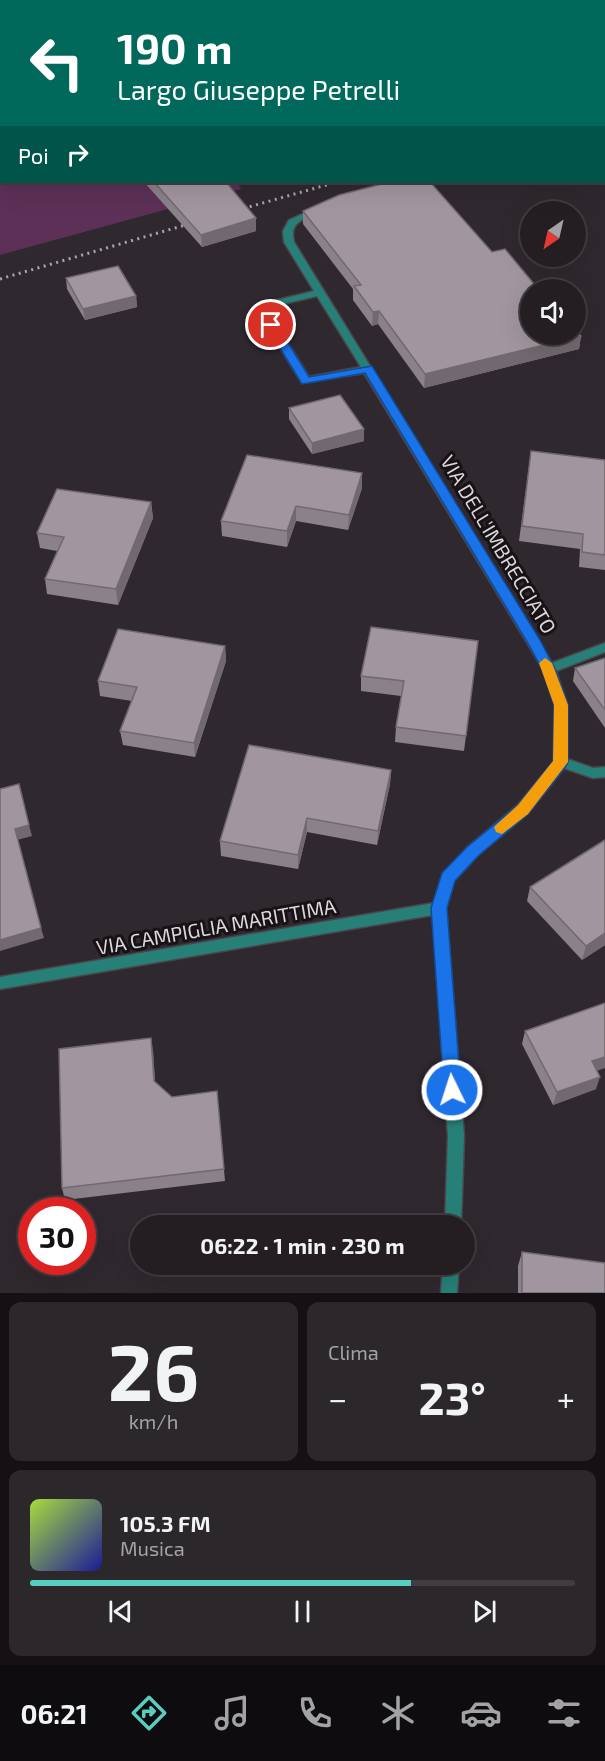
<!DOCTYPE html>
<html lang="it">
<head>
<meta charset="utf-8">
<style>
	:root { --surface:#241e23; --page:#2c272b; --text:#f1f3f6; --muted:#a3a2a6; --line:#413c41; --accent:#58cec0 }
	body { margin:0; font-family:"Exo 2",sans-serif; background:var(--page); color:var(--text); height:100vh; display:flex; flex-direction:column; font-size:22px; white-space:nowrap }
	* { box-sizing:border-box; margin:0 }
	p { font-size:20px; color:var(--muted) }
	.icon { flex:none; width:33px; height:33px; fill:none; stroke:currentColor; stroke-width:2; stroke-linecap:round; stroke-linejoin:round }
	.map { position:relative; height:1293px; overflow:hidden }
	.panel { display:flex; flex-direction:column; gap:9px; padding:9px; background:#141013; flex:1 }
	.panel>* { flex:none }
	.banner { position:absolute; left:0px; top:0px; width:606px; height:183px; box-shadow:0 6px 24px #0002,0 0 0 2px var(--line); background:#00695c; color:#fff; overflow:hidden }
	.needle { width:39px; rotate:214deg }
	.buttons { position:absolute; left:520px; top:201px; display:grid; gap:12px }
	.buttons a { display:grid; place-items:center; width:66px; height:66px; border-radius:50%; background:var(--surface); box-shadow:0 6px 24px #0002,0 0 0 2px var(--line); font-size:30px }
	.speed { position:absolute; left:18px; top:1197px; display:flex; gap:12px; font-size:30px; font-weight:700; text-align:center }
	.speed>* { display:grid; place-content:center; width:78px; height:78px; border-radius:50%; background:var(--surface); box-shadow:0 6px 24px #0002,0 0 0 2px var(--line); line-height:1 }
	.speed .limit { border:9px solid #d22; background:#fff; color:#111 }
	.pin { position:absolute; display:grid; place-items:center; width:51px; height:51px; color:#fff; margin:-26px; border:3px solid #fff; border-radius:50%; box-shadow:0 2px 6px #0007 }
	.me { position:absolute; width:66px; margin:-33px; rotate:356deg; stroke-linejoin:round; filter:drop-shadow(0 0 4px #0008) }
	.turn { display:flex; align-items:center; gap:21px; height:126px; padding:0 18px; font-size:27px }
	.turn .icon { width:78px; height:78px; stroke-width:2.5 }
	.turn b { display:block; font-size:42px; line-height:51px }
	.then { display:flex; align-items:center; height:57px; padding:0 18px; background:#0003; gap:12px; font-size:22px }
	.big { font-size:45px; font-weight:700; line-height:1.1 }
	.panel .tile { flex:1; display:flex; flex-direction:column; justify-content:center; gap:9px; min-width:0; padding:0 21px; border-radius:12px; background:var(--page) }
	.panel .dial { align-items:center; gap:0 }
	.dial b { font-size:78px; line-height:1 }
	.song { display:flex; align-items:center; gap:18px }
	.cover { width:72px; height:72px; border-radius:9px; background:linear-gradient(135deg,hsl(80 70% 55%),hsl(240 70% 35%)) }
	.played { height:6px; border-radius:3px; background:linear-gradient(90deg,var(--accent) 70%,var(--line) 70%) }
	.keys { display:flex; justify-content:space-around; direction:ltr }
	.heat { display:flex; justify-content:space-between; align-items:center; font-size:33px; direction:ltr }
	.panel .tiles { flex:1; display:grid; gap:9px; grid-template-columns:1fr 1fr }
	.tile:last-child { grid-column:span 2 }
	.trip { position:absolute; left:130px; top:1215px; width:345px; height:60px; border-radius:30px; background:var(--surface); box-shadow:0 6px 24px #0002,0 0 0 2px var(--line); font-weight:700; line-height:60px; text-align:center }
	.tabs { display:flex; height:96px; justify-content:space-around; align-items:center; background:#0e0c0e; color:var(--muted) }
	.tabs .icon { width:42px; height:42px }
	.tabs .active { color:var(--accent) }
	.tabs b { font-size:27px; color:var(--text) }
	.map>svg:first-child { display:block }
	.green { fill:#5c3057 }
	.lines { fill:none; stroke-linecap:round; stroke-linejoin:round }
	.street-casing { stroke:#4c444b; stroke-width:3 }
	.highway-casing { stroke:#4c444b; stroke-width:3 }
	.street { fill:#268077; fill-rule:evenodd }
	.highway { fill:#15f0de; fill-rule:evenodd }
	.rail { stroke:#aca6ab; stroke-width:3; stroke-dasharray:2 4.5; stroke-linecap:butt }
	.wall { fill:#8a8189 }
	.shaded-wall { fill:#71696f }
	.building { fill:#a1969f; stroke:#71696f; stroke-width:1.5 }
	.route { fill:#1a73e8; stroke:#114b97; stroke-width:1.5 }
	.slow { fill:#f59e0b }
	.labels { text-anchor:middle; dominant-baseline:central; stroke-width:6; stroke-linejoin:round; paint-order:stroke }
	.street-label { font-size:20px; fill:#ddd7dc; stroke:#161215 }
</style>
</head>
<body>
<div class="map">
<svg width="605" height="1293" viewBox="0 0 605 1293">
	<rect width="100%" height="100%" fill="#30282f"/>
	<path class="green" d="M0 45 2 182H237L241 189 0 255Z"/>
	<g class="lines">
		<g class="street-casing">
			<path id="street" d="M131 0H139V2H132Z
				M604 76H605V80H604Z
				M318 207 322 210 321 212C304 220 289 220 294 242L552 663 605 643V652L556 671 567 704V759L593 768 605 767V777L593 778 564 768 528 813 478 855 454 881 446 908 464 1136 461 1226H445L448 1136 433 915 0 989V977L434 903 443 874 468 847 518 805 555 761V704L543 669 364 373 302 383 255 307 257 305 314 291 284 242 283 231 289 220ZM317 296 361 367 309 377 266 308Z
				M443 1264H459L457 1293H441Z"/>
		</g>
		<g class="highway-casing">
			<path id="highway" d="M152 0H170L151 2Z
				M235 0H252L234 2Z
				M0 14H2V20H0Z
				M0 34H2V40H0Z"/>
		</g>
		<use href="#street" class="street"/>
		<use href="#highway" class="highway"/>
		<path class="rail" d="M231 212 337 182
			M0 279 199 221"/>
	</g>
	<path class="wall" d="M144 182H226L256 231 202 247Z
		M303 211 492 252 531 290 581 336 579 349 424 388 378 324 372 326 353 300V289L303 224Z
		M66 278 136 296 137 307 85 320 67 289Z
		M289 408 364 441 312 454 289 419Z
		M605 460V570L579 567 580 549 519 541 529 466Z
		M362 488 348 530 296 521 287 547 222 536 221 521Z
		M151 502 153 518 118 605 47 594 45 579 57 551 40 548 37 533Z
		M478 641 464 751 395 742 396 727 401 696 361 691V676Z
		M225 646 226 661 195 757 123 745 120 731 132 701 100 696 98 681Z
		M605 658V728L573 681 575 668Z
		M391 770 390 784 377 845 307 832 298 869 221 856 220 841Z
		M605 840V945L582 960 527 901 530 887Z
		M525 1031 597 1071 596 1089 553 1105 522 1044Z
		M153 1051 155 1082 172 1097 217 1091 225 1181 65 1200 62 1188Z
		M522 1252 605 1293H518V1266Z"/>
	<path class="shaded-wall" d="M256 218V231L202 247 201 235Z
		M136 296 137 307 85 320 83 309Z
		M379 311 378 324 372 326 373 312Z
		M581 336 579 349 424 388 425 374Z
		M364 429V441L312 454V443Z
		M362 473V488L348 530 349 515Z
		M151 502 153 518 118 605 116 589Z
		M296 506V521L287 547V531Z
		M225 646 226 661 195 757 194 743Z
		M391 770 390 784 377 845 378 831Z
		M307 818V832L298 869V855Z
		M29 825 32 836 17 840 15 829Z
		M41 928 44 938 0 951V940Z
		M605 933V945L582 960 586 946Z
		M151 1038 153 1051 156 1094 154 1081Z
		M605 1057V1068L588 1074 592 1061Z
		M600 1077 596 1089 553 1105 557 1092Z"/>
	<path class="building" d="M308 0H463L465 2H301Z
		M154 182H226L256 218 201 235Z
		M390 182H430L492 252 505 249 539 290H531V334H576V330L581 336 425 374 379 311 373 312 354 286 361 285 303 211 339 195Z
		M118 266 136 296 83 309 66 278Z
		M340 395 364 429 312 443 289 408Z
		M531 451 605 460V555L582 552 583 534 522 526Z
		M247 455 362 473 349 515 296 506 287 531 221 521Z
		M57 489 151 502 116 589 45 579 64 537 37 533Z
		M371 627 478 641 466 736 396 727 404 681 361 676Z
		M118 629 225 646 194 743 120 731 137 687 98 681Z
		M605 658V710L575 668Z
		M249 745 391 770 378 831 307 818 298 855 220 841Z
		M19 784 29 825 15 829 41 928 0 940V789Z
		M605 840V933L586 946 530 887Z
		M605 1003V1057L592 1061 600 1077 557 1092 525 1031Z
		M151 1038 154 1081 172 1097 217 1091 224 1169 62 1188 59 1049Z
		M522 1252 605 1263V1293H522Z"/>
	<path class="route" d="M271 322 277 325 309 377 372 366 540 640 555 669 568 705V762L566 766 528 814 478 856 455 881 447 908 461 1090 459 1096 452 1099 446 1096 444 1090 431 908 442 873 467 847 518 805 553 761 554 705 542 669 529 645 365 373 302 384 266 325Z"/>
	<path class="slow" d="M545 658 552 663 568 705V762L528 814 502 834 496 832 494 827 518 805 553 761 554 705 539 663Z"/>
	<g class="labels">
		<g class="street-label">
			<text transform="translate(499 544) rotate(59)">VIA DELL'IMBRECCIATO</text>
			<text transform="translate(216 926) rotate(-10)">VIA CAMPIGLIA MARITTIMA</text>
		</g>
	</g>
</svg>
<div class="buttons">
<a><svg class="needle" viewBox="-14 -14 28 28"><path d="M0-13l5 13h-10z" fill="#e53935"/><path d="M0 13l5-13h-10z" fill="#a3a2a6"/></svg></a>
<a><svg class="icon" aria-label="sound" viewBox="0 0 24 24"><path d="M4 9h4l5-4v14l-5-4H4zM17 9q2 3 0 6"/></svg></a>
</div>
<div class="speed"><div class="limit">30</div></div>
<div class="pin" style="left:271px;top:325px;background:#d93025"><svg class="icon" aria-label="arrive" viewBox="0 0 24 24"><path d="M6 21V4h12l-3 4 3 4H6"/></svg></div>
<svg class="me" style="left:452px;top:1090px" viewBox="-20 -20 40 40"><circle r="17" fill="#1a73e8" stroke="#fff" stroke-width="3"/><path d="M0-11L8 9 0 5-8 9z" fill="#fff"/></svg>
<div class="trip">06:22 · 1 min · 230 m</div>
<div class="banner">
<div class="turn"><svg class="icon" aria-label="left" viewBox="0 0 24 24"><path d="M17 20v-9H6M10 6l-5 5 5 5"/></svg><div><b>190 m</b>Largo Giuseppe Petrelli</div></div>
<div class="then">Poi<svg class="icon" aria-label="right" viewBox="0 0 24 24"><path d="M7 20v-9h11M14 6l5 5-5 5"/></svg></div>
</div>
</div>
<section class="panel">
<div class="tiles">
<div class="tile dial"><b>26</b><p>km/h</p></div>
<div class="tile"><p>Clima</p>
<div class="heat"><a>−</a><b class="big">23°</b><a>+</a></div>
</div>
<div class="tile">
<div class="song"><i class="cover"></i><div><b>105.3 FM</b><p>Musica</p></div></div>
<div class="played"></div>
<div class="keys"><svg class="icon" aria-label="previous" viewBox="0 0 24 24"><path d="M18 5L8 12l10 7zM5 5v14"/></svg><svg class="icon" aria-label="pause" viewBox="0 0 24 24"><path d="M8 5v14M16 5v14"/></svg><svg class="icon" aria-label="next" viewBox="0 0 24 24"><path d="M6 5l10 7-10 7zM19 5v14"/></svg></div>
</div>
</div>
</section>
<nav class="tabs">
<b>06:21</b>
<svg class="icon active" aria-label="directions" viewBox="0 0 24 24"><path d="M12 3l9 9-9 9-9-9zM9 14v-3h6M13 9l2 2-2 2"/></svg>
<svg class="icon" aria-label="music" viewBox="0 0 24 24"><path d="M9 18V5l10-2v13"/><circle cx="6" cy="18" r="3"/><circle cx="16" cy="16" r="3"/></svg>
<svg class="icon" aria-label="phone" viewBox="0 0 24 24"><path d="M5 4h4l2 5-3 2q2 4 5 5l2-3 5 2v4C11 20 4 13 5 4z"/></svg>
<svg class="icon" aria-label="climate" viewBox="0 0 24 24"><path d="M12 3v18M4 7l16 10M4 17L20 7"/></svg>
<svg class="icon" aria-label="car" viewBox="0 0 24 24"><path d="M5 17H2v-5l4-1 3-4h7l3 4 3 1v5h-3M9 17h6M6 11h13"/><circle cx="7" cy="17" r="2"/><circle cx="17" cy="17" r="2"/></svg>
<svg class="icon" aria-label="filters" viewBox="0 0 24 24"><path d="M4 7h16M4 17h16"/><circle cx="9" cy="7" r="2"/><circle cx="15" cy="17" r="2"/></svg>
</nav>
</body>
</html>
